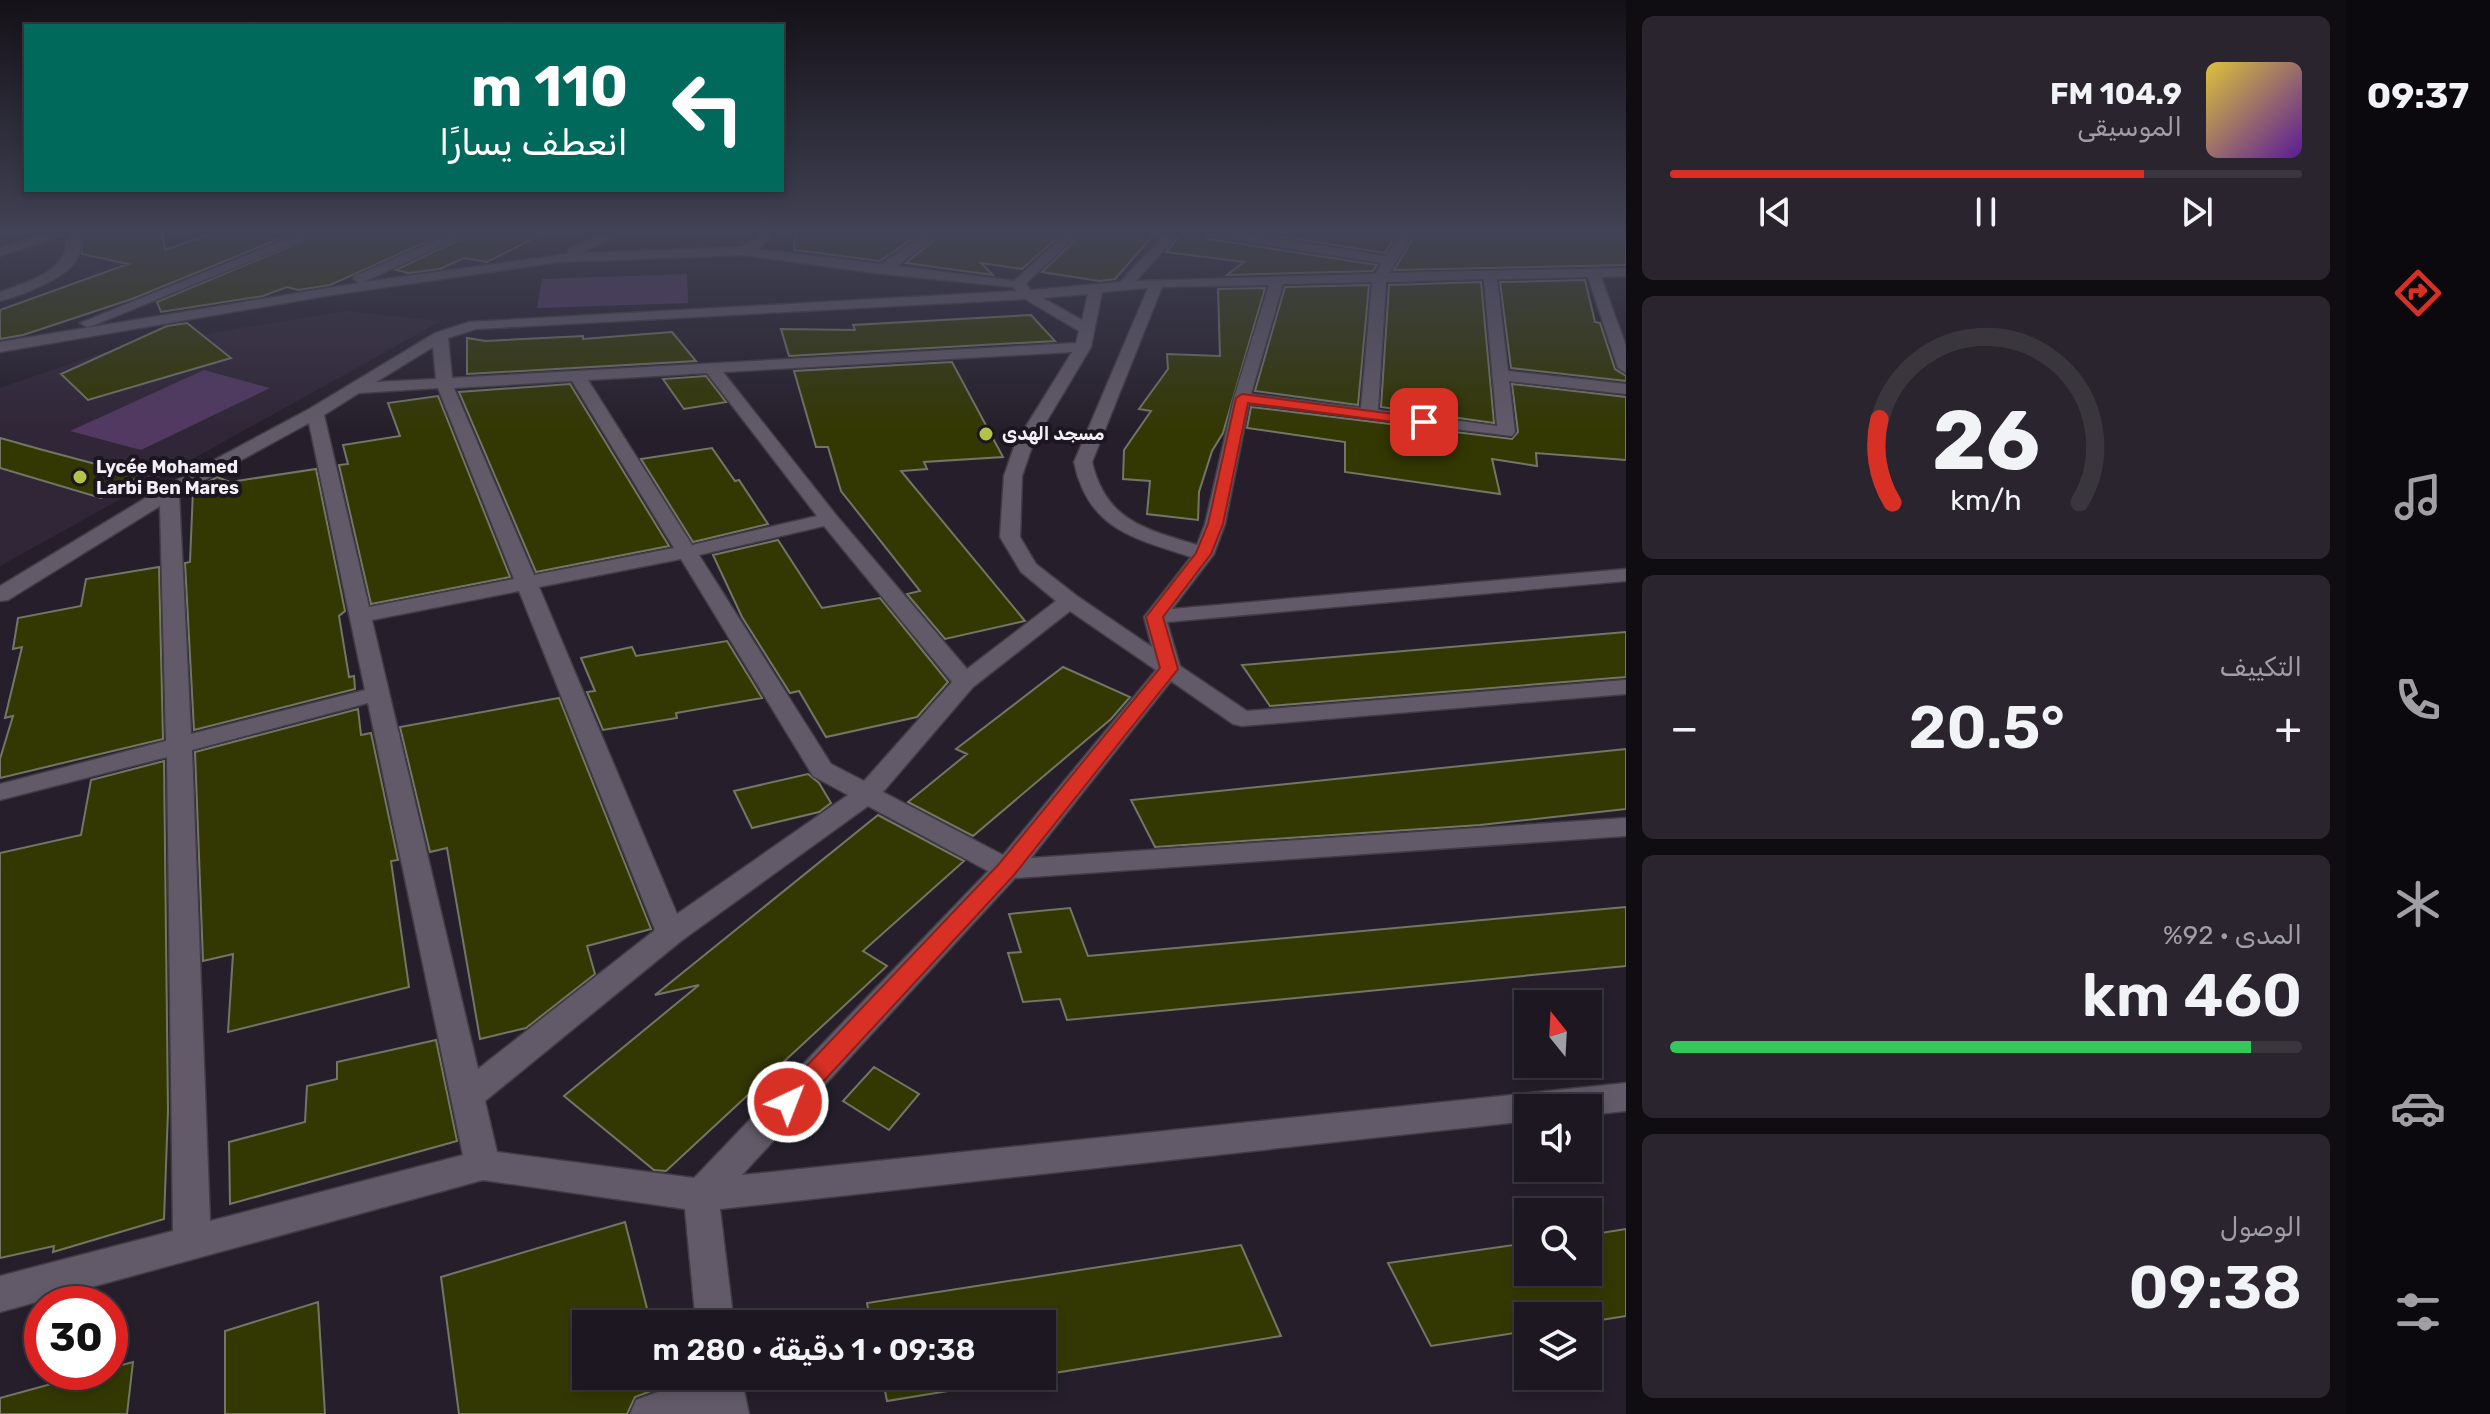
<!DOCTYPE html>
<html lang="ar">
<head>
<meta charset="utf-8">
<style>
	:root { --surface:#1c1720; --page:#29242d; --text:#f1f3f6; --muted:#a09fa5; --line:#3a363e; --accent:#d93025 }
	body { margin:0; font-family:Rubik,Cairo,sans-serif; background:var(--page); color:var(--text); direction:rtl; height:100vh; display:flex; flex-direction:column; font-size:30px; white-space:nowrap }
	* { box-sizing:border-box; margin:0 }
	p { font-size:26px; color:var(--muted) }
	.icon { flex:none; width:44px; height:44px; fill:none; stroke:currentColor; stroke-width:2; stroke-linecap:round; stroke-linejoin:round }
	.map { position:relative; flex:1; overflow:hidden; direction:ltr }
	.drawer { display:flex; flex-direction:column; gap:16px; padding:16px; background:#0f0d12; width:720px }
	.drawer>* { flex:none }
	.guide { position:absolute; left:24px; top:24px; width:760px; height:168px; border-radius:0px; box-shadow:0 4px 12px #0003,0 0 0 2px var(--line); direction:rtl; background:#00695c; color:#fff; overflow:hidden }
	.needle { width:52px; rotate:342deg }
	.fabs { position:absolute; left:1514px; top:990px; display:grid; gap:16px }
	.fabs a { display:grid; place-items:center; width:88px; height:88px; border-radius:0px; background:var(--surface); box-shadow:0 4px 12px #0003,0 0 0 2px var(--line); font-size:40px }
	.speed { position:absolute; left:24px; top:1286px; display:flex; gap:16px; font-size:40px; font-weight:700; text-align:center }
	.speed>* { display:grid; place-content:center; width:104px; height:104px; border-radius:50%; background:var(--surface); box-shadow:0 4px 12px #0003,0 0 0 2px var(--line); line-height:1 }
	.speed .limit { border:12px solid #d22; background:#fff; color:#111 }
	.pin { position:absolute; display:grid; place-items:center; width:68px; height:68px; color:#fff; margin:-34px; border-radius:16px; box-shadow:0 4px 12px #0006 }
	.me { position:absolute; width:88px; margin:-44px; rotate:43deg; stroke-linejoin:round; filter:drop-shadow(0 0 6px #0008) }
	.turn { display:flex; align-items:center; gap:28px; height:168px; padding:0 24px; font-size:36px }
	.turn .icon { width:104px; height:104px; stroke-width:2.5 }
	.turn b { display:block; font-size:56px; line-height:68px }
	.big { font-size:60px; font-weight:600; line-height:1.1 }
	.drawer .widget { flex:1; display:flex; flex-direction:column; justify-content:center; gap:12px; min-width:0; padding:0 28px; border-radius:12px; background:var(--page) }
	.drawer .dial { align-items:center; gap:0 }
	.dial svg { height:208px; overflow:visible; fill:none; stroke:var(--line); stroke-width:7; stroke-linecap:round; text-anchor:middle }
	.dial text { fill:var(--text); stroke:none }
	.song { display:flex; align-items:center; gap:24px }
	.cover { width:96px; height:96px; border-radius:12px; background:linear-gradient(135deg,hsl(50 70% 55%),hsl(270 70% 35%)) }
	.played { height:8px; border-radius:4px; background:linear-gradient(90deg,var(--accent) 75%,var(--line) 75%) }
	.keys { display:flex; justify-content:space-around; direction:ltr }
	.heat { display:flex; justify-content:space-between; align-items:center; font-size:44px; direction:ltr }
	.charge { height:12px; border-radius:6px; background:linear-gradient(90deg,#34c759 92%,var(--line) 0) }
	.trip { position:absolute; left:572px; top:1310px; width:484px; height:80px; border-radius:0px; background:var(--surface); box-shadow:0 4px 12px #0003,0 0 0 2px var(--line); font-weight:600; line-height:80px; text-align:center; direction:rtl }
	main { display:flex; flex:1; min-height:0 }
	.tab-bar { display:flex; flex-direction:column; width:144px; justify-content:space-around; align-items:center; background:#0b090d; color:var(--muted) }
	.tab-bar .icon { width:56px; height:56px }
	.tab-bar .active { color:var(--accent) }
	.tab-bar b { font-size:36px; color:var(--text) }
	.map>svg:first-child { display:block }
	.built { fill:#302637 }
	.green { fill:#523962 }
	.building { fill:#333803; stroke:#737666; stroke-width:2 }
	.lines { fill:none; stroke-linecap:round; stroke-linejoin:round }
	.minor-casing { stroke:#413c45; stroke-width:3 }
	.minor { fill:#625a68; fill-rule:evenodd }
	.route { fill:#d93025; stroke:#8d1f18; stroke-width:2 }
	.poi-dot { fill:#b5c249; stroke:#1c1621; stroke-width:3 }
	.labels { text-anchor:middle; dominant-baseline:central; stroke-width:8; stroke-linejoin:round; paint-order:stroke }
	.far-poi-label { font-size:18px; font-weight:bold; fill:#f3eff7; stroke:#1c1621; text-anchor:start }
</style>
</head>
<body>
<main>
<nav class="tab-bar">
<b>09:37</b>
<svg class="icon active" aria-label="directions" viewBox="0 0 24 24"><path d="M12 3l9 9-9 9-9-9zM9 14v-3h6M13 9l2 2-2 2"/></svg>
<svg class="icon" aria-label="music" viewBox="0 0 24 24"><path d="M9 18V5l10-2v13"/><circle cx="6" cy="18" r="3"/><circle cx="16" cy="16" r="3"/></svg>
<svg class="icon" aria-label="phone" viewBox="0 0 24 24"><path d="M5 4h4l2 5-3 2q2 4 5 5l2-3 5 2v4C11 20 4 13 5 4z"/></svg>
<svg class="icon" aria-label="climate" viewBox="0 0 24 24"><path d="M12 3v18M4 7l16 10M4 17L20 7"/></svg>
<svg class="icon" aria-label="car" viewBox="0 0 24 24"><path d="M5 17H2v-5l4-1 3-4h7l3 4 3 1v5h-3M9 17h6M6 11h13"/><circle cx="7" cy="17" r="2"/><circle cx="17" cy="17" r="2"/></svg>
<svg class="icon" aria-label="filters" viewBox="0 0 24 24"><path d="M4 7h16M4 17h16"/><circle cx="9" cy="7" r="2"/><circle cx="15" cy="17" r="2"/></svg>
</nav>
<section class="drawer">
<div class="widget">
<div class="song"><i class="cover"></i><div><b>104.9 FM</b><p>الموسيقى</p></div></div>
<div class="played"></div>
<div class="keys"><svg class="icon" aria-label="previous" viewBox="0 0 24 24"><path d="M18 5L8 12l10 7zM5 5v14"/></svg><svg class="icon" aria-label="pause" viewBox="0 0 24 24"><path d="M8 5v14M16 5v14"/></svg><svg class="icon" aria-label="next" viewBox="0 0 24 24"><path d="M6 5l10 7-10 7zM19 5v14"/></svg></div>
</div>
<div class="widget dial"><svg viewBox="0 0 100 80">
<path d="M14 69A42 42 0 1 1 86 69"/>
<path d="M14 69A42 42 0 0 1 9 37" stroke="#d93025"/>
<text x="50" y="56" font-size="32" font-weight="700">26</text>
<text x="50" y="72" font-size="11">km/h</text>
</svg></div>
<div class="widget"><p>التكييف</p>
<div class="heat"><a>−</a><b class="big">20.5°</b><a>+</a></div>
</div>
<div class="widget"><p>المدى · 92%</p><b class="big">460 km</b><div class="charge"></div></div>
<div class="widget"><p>الوصول</p><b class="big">09:38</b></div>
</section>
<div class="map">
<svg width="1626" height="1414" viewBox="0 0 1626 1414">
	<rect width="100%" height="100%" fill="#261f2b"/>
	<path class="built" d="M345 311 441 321 0 566V388L99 354 137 345Z"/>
	<path class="green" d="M687 274 688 303 537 308 542 279Z
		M204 370 270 388 141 450 70 431Z"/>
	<path class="building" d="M81 232H162L165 250 217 232H296L132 299 23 335 0 339V310L128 264 82 254Z
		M324 232H448L330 285 298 290 287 287 263 296 161 312 157 302Z
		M474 232H546L487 262 464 258 440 269 408 273 396 270Z
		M795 232H922L880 261 794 250Z
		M944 232H1064L1022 269 981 263 993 275 906 263Z
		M1084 232H1156L1115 279 1099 281 1042 272Z
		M1183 232H1200L1209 239 1377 265 1373 271 1227 275 1244 262 1166 252Z
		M1252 232H1398L1385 253Z
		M1417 232H1626V265L1394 270Z
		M1585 280 1595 322 1600 323 1615 369 1626 376V381L1511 368 1500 282Z
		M1481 282 1494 423 1381 407 1389 285Z
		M1369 285 1358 405 1255 391 1285 287Z
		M1265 288 1223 433 1212 451 1199 492 1198 520 1147 514 1150 481 1123 479 1124 450 1151 411 1139 409 1168 369 1167 354 1220 356 1218 289Z
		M1031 315 1055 341 789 356 781 329 855 330 853 325Z
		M187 323 231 358 88 400 61 374 167 326Z
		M672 332 696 361 467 374V338L486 341 583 336V339Z
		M952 362 1003 457 924 462 927 469 901 471 1025 621 945 639 907 594 920 591 841 491 828 447H816L794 371Z
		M706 376 726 402 684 409 663 379Z
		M570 384 669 546 536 572 459 392Z
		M1512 384 1626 397V460L1536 453 1537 466 1492 459 1500 494 1345 472V442L1247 428 1251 407 1512 439 1518 432Z
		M438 396 510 577 371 604 339 465 348 464 343 445 400 436 388 403Z
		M0 438 43 450 141 476 101 498 0 468Z
		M712 448 735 481 739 480 768 524 693 542 641 459Z
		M316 469 345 611 339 616 349 677 354 676 355 689 194 730 185 563 190 562 193 490 217 477 230 482Z
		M778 540 822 608 880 598 948 682 917 717 826 737 799 691 790 693 742 617 713 555Z
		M159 567 163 739 0 778V759L13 716 5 718 22 647 13 649 18 618 81 606 86 579Z
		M1626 632V677L1270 706 1242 665Z
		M727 641 762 698 676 713 677 718 603 730 587 692 595 691 581 658 632 647 636 656Z
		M1063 667 1130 697 1111 719 973 836 908 802 967 754 956 749Z
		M559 698 651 929 587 946 595 974 526 1028 480 1039 447 848 430 852 400 727Z
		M358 709 361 735 371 733 398 860 391 861 409 987 228 1032 233 954 203 961 195 752Z
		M1626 749V809L1480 825 1155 847 1131 800Z
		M164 761 168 1111 164 1219 53 1252 54 1246 0 1258V853L81 835 91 780Z
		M808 774 819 783 831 803 819 812 752 828 734 791Z
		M878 815 964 861 863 951 887 966 666 1171 654 1170 564 1096 699 985 655 995Z
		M1626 907V966L1067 1020 1060 999 1023 1002 1008 953 1021 952 1009 914 1070 908 1088 956Z
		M436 1040 457 1141 230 1204 229 1142 305 1122 307 1086 337 1079V1062Z
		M874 1067 919 1094 889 1130 843 1101Z
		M625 1222 651 1324H586V1376H665L667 1385 635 1397 627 1414H459L441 1277Z
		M1626 1229V1316L1588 1322V1316H1528V1331L1431 1346 1388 1263 1528 1243V1272H1588V1235Z
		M1241 1245 1281 1336 1042 1375V1324H871L867 1303Z
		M318 1302 325 1414H225V1331Z
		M133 1362 127 1414H0V1398L95 1372H110V1368Z
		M882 1376H1039L887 1401Z"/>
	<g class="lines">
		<g class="minor-casing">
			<path id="minor" d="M50 232H78C80 238 82 245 80 251 75 277 22 295 0 301V292C27 282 72 271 66 235L0 256V248Z
				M304 232H321L92 326 87 327 80 323Z
				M455 232H471L364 282 568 254V249L608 232H625L581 253 741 247 765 232H780L757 249 882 264 927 232H941L897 266 1014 281 1068 232H1081L1028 281 1026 285 1031 290 1120 282 1167 232H1180L1136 281 1375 274 1382 263 1209 236 1203 232H1233L1386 256 1402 232H1414L1389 273 1626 268V276L1601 277 1626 346V373L1618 368 1588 277 1497 279 1508 371 1626 384V394L1509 381 1515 432 1512 436 1249 404 1225 524 1214 554 1172 609 1626 569V581L1167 622 1180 666 1247 711 1626 680V694L1242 726 1233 724 1171 681 1031 858 1626 818V836L1015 878 742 1175 1626 1083V1111L1588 1115V1108H1528V1121L720 1209 734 1324H696L685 1209 483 1180 0 1312V1276L173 1231 167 757 0 800V784L166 741 160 506 8 600 0 601V586L162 488 309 409 435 333 469 322 1016 291 1013 287 883 274 744 255 559 262 332 295 0 352V342L359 283 353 279 355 276ZM1484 279 1497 426 1378 410 1386 282ZM1372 282 1361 408 1251 394 1283 284ZM1269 285 1234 398 1205 524 1197 545C1145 529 1106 521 1092 462L1162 287ZM1148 288 1074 462C1088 529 1133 538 1191 557L1144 617 1152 647 1077 596 1036 564 1020 537 1022 476 1033 444 1091 347 1102 292ZM1088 294 1082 320 1043 298ZM1025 299 1079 331 1076 343 452 378 448 338 476 329ZM433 347 436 379 376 382ZM1072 352 1015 444 1004 476 1000 537 1021 572 1056 601 967 669 836 515 723 372ZM707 373 817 516 692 545 588 380ZM572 381 674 548 534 575 454 388ZM438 388 514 579 369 607 324 415 359 393ZM309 423 365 690 191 734 179 494ZM824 526 952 682 864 781 831 764 699 555ZM681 559 813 776 848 795 677 914 539 587ZM519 591 655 930 478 1069 372 620ZM1070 611 1156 670 1003 855 883 792 973 687ZM368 703 463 1155 210 1221 192 750ZM868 806 988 871 694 1178 497 1152 485 1101 681 941Z
				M701 1376H741L749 1414H630L636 1400Z"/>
		</g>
		<use href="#minor" class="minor"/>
	</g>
	<linearGradient id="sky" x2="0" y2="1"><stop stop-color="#151118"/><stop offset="0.54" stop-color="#414255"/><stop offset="1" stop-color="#414255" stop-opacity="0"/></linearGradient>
	<rect width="1626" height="430" fill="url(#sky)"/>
	<path class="route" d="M1242 394 1424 418 1430 422 1424 426 1248 403 1223 524 1211 554 1163 617 1178 669 1014 875 797 1110 788 1113 779 1110 776 1102 779 1095 999 864 1160 668 1146 617 1196 553 1208 524 1236 398Z"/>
	<g class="poi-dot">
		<circle cx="986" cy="434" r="8"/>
		<circle cx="80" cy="477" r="8"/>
	</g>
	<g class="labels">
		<g class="far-poi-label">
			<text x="1002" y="434">مسجد الهدى</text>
			<text x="96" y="467">Lycée Mohamed<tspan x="96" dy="21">Larbi Ben Mares</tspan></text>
		</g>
	</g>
</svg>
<div class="fabs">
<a><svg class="needle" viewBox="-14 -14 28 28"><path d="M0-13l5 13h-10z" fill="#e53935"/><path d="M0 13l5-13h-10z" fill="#a09fa5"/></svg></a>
<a><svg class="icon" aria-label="sound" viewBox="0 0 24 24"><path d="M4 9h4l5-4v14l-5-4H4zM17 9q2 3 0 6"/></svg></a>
<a><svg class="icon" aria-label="search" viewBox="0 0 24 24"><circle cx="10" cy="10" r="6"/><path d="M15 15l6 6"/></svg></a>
<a><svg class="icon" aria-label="layers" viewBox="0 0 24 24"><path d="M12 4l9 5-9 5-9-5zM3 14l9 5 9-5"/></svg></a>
</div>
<div class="speed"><div class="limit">30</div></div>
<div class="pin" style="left:1424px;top:422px;background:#d93025"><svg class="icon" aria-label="arrive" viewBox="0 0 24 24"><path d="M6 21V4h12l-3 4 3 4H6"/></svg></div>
<svg class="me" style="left:788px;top:1102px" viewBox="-20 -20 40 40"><circle r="17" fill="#d93025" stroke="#fff" stroke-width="3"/><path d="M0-11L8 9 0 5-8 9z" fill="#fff"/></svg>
<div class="trip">09:38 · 1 دقيقة · 280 m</div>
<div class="guide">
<div class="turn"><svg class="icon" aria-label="left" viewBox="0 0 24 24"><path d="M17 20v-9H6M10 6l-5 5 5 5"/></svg><div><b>110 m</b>انعطف يسارًا</div></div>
</div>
</div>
</main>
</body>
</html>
